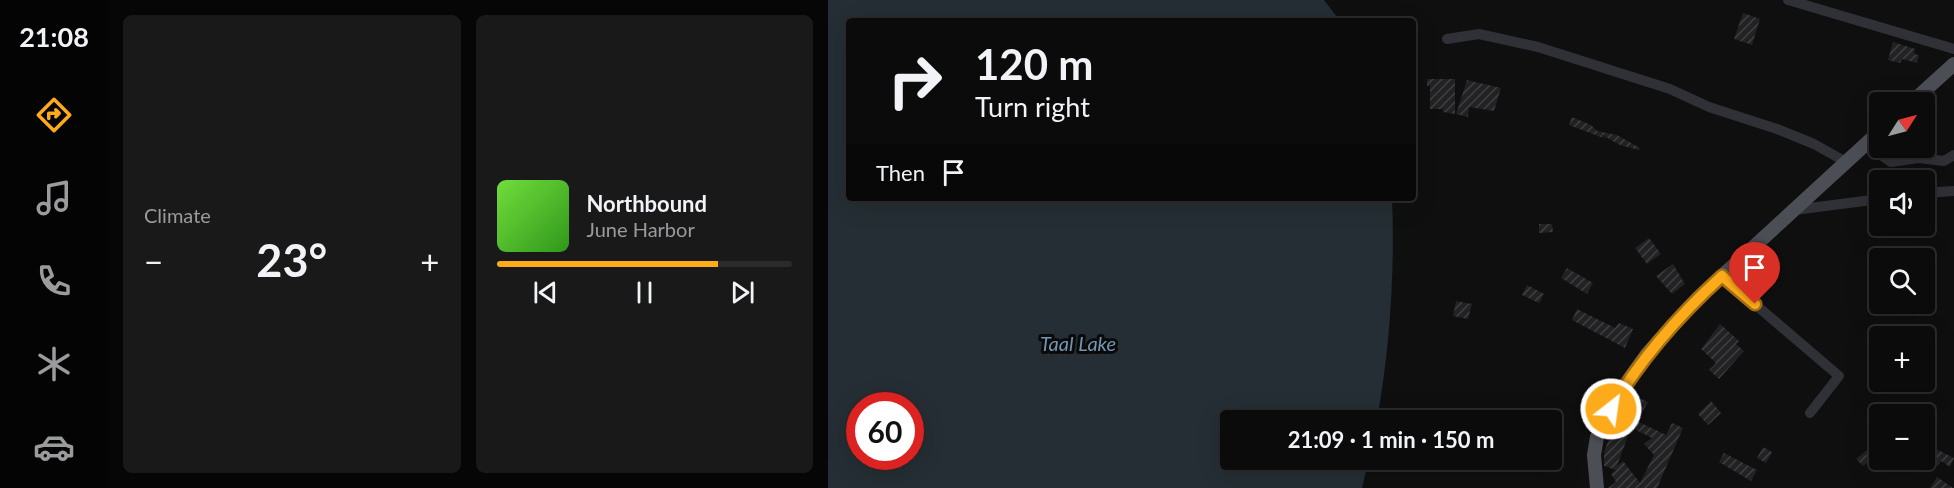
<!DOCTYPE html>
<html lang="en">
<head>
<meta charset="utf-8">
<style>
	:root { --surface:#0b0b0c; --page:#19191a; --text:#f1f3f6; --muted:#9a9b9d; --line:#2b2b2d; --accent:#fdab1a }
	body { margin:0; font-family:Lato,sans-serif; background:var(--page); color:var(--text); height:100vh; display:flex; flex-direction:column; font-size:22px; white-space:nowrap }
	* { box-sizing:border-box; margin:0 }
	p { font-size:20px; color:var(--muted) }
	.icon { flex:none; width:33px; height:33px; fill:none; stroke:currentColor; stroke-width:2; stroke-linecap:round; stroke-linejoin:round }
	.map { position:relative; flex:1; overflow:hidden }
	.details { display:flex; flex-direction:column; gap:15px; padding:15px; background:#060607; width:720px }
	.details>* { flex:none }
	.guide { position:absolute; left:18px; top:18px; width:570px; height:183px; border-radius:6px; box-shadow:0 6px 24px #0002,0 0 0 2px var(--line); background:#0b0b0c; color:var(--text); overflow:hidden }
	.needle { width:39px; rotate:54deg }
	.fabs { position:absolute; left:1041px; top:92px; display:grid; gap:12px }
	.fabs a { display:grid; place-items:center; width:66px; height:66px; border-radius:6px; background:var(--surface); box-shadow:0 6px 24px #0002,0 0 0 2px var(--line); font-size:30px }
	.speed { position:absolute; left:18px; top:392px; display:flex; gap:12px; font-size:30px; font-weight:700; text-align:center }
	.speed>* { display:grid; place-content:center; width:78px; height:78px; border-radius:50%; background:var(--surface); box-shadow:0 6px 24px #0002,0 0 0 2px var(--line); line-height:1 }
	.speed .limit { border:9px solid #d22; background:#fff; color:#111 }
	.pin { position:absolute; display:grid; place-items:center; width:51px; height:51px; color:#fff; margin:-62px -26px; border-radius:50% 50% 50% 0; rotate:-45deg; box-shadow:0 0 6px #0007 }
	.pin .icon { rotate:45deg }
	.me { position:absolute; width:66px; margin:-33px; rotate:30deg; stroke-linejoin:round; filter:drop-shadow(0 0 4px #0008) }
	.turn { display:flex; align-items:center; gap:21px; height:126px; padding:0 30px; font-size:27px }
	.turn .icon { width:78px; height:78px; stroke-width:2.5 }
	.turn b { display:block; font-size:42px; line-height:51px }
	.then { display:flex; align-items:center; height:57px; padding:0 30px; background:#0003; gap:12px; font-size:22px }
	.big { font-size:45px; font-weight:700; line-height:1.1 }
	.details .card { flex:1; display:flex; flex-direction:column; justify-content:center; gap:9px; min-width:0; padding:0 21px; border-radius:9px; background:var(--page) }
	.song { display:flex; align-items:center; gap:18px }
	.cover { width:72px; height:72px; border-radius:9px; background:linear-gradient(135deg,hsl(100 70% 55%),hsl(110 70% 35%)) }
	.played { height:6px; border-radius:3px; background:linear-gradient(90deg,var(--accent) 75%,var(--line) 75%) }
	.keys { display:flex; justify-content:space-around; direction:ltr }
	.heat { display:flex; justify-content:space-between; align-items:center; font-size:33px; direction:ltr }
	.details .tiles { flex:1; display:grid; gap:15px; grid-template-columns:repeat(2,1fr) }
	.trip { position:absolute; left:392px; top:410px; width:342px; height:60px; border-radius:6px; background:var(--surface); box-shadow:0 6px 24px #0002,0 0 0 2px var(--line); font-weight:700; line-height:60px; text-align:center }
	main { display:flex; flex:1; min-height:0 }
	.dock { display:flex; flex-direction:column; width:108px; justify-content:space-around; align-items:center; background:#040405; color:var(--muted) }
	.dock .icon { width:42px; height:42px }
	.dock .on { color:var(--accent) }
	.dock b { font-size:27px; color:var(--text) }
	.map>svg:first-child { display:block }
	.water { fill:#252e34; fill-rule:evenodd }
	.building { fill:url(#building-hatch); fill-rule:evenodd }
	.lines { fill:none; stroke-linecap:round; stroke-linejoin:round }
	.minor { stroke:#303136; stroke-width:10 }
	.major { stroke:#4c4e55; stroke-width:14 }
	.route-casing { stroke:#a46f11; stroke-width:15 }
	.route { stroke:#fdab1a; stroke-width:10 }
	.labels { text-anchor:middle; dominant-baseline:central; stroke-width:6; stroke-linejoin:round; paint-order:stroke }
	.water-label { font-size:20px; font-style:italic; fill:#7395b1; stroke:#0a0a0b }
</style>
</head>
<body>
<main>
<nav class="dock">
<b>21:08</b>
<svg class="icon on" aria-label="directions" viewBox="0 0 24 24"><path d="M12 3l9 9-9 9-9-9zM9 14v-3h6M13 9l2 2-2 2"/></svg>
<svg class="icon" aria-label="music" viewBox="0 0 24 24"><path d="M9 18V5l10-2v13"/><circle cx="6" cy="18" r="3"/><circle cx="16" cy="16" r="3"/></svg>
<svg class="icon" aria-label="phone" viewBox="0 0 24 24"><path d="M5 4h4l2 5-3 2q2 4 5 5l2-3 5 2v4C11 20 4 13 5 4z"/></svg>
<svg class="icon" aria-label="climate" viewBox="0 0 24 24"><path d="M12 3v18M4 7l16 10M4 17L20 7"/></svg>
<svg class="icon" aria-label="car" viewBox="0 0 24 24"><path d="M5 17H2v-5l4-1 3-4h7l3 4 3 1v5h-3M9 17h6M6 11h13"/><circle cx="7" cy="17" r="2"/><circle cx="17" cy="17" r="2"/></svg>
</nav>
<section class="details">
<div class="tiles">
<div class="card"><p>Climate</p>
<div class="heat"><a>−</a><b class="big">23°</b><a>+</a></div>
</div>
<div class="card">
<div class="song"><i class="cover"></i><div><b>Northbound</b><p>June Harbor</p></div></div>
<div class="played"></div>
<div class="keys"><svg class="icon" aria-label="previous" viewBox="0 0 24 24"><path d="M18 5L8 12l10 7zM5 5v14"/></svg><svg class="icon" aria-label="pause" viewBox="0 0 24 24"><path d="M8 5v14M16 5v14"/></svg><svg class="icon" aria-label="next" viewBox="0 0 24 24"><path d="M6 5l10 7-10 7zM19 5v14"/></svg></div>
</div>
</div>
</section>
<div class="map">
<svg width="1126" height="488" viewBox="0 0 1126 488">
	<defs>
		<pattern id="building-hatch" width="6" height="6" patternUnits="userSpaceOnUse" patternTransform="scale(1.5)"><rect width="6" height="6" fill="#222225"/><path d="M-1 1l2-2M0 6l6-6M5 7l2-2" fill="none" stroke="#3f3f42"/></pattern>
	</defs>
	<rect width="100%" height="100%" fill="#0f0f10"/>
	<path class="water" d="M0 0H496L512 21H21V198H564C567 272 562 347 549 420H402V459H541L534 488H0ZM32 405H82V456H32Z"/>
	<path class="building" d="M915 13 932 19 924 45 906 39Z
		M1065 42 1087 49 1086 54 1091 55 1089 63 1074 59 1072 63 1060 60Z
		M599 79H627V114L615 112V109H602V86H599Z
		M639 80 673 88 666 111 641 107 640 117 628 114Z
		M744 117 763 125 769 131 789 135 812 148 811 150 792 145 772 134 778 139 741 125Z
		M711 224H724L725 232 711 233Z
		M821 238 833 254 819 264 807 248Z
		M845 264 857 284 844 294 828 276Z
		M739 268 765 283 759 294 733 278Z
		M699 285 716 294 711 303 694 295Z
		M628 301 644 304 640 319 625 316Z
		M749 309 787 328 791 323 805 329 797 348 744 320Z
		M892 324 911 341 908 344 916 351 891 379 881 370 888 363 873 349Z
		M808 396 820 402 809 421 838 435 844 423 855 428 829 488H780L788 482 783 474 788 470 776 466V452L784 431H786ZM806 429 824 438 816 444 826 455 812 483 795 461 789 466 801 433 804 434Z
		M883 401 893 413 880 425 870 414Z
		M1096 443 1126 458 1122 467 1113 461 1110 465 1096 456Z
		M935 447 944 452 938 463 929 458Z
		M1039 450 1045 458 1035 466 1028 459Z
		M896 453 929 470 923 481 891 462Z
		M584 459 596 463 593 472 581 468Z
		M1109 477 1125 488H1102Z"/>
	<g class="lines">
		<path class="minor" d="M960 0 1126 49
			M619 39 651 34 710 47 842 89 881 107 949 129 986 144 1018 162
			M1037 144 1063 162 1090 158 1116 161 1126 155
			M1096 193 1126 191
			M966 210 1052 199
			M894 276 1011 376 982 413"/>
		<path class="major" d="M1084 102 1126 64
			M769 488 766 455 769 437 799 382 819 354 870 298 1052 131"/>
	</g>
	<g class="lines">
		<g class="route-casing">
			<path id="route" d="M783 409C813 358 850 316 894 276L927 304"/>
		</g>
		<use href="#route" class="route"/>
	</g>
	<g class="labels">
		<g class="water-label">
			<text x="250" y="343">Taal Lake</text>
		</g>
	</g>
</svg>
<div class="fabs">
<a><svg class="needle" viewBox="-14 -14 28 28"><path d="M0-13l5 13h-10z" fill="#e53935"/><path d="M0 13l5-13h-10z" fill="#9a9b9d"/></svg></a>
<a><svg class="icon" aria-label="sound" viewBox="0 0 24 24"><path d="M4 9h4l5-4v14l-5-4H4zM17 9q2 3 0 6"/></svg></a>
<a><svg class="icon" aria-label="search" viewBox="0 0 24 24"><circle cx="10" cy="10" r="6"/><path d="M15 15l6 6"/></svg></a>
<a>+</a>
<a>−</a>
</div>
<div class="speed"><div class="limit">60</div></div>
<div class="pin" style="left:927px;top:304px;background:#d93025"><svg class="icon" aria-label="arrive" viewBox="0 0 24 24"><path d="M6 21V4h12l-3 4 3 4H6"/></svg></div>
<svg class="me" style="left:783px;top:409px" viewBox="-20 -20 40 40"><circle r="17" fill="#fdab1a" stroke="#fff" stroke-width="3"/><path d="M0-11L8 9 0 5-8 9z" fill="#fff"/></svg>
<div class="trip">21:09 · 1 min · 150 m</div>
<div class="guide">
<div class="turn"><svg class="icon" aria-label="right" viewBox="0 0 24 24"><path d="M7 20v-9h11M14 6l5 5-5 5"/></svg><div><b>120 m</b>Turn right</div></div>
<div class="then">Then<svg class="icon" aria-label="arrive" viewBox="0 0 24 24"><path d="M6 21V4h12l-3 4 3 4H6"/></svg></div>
</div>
</div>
</main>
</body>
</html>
